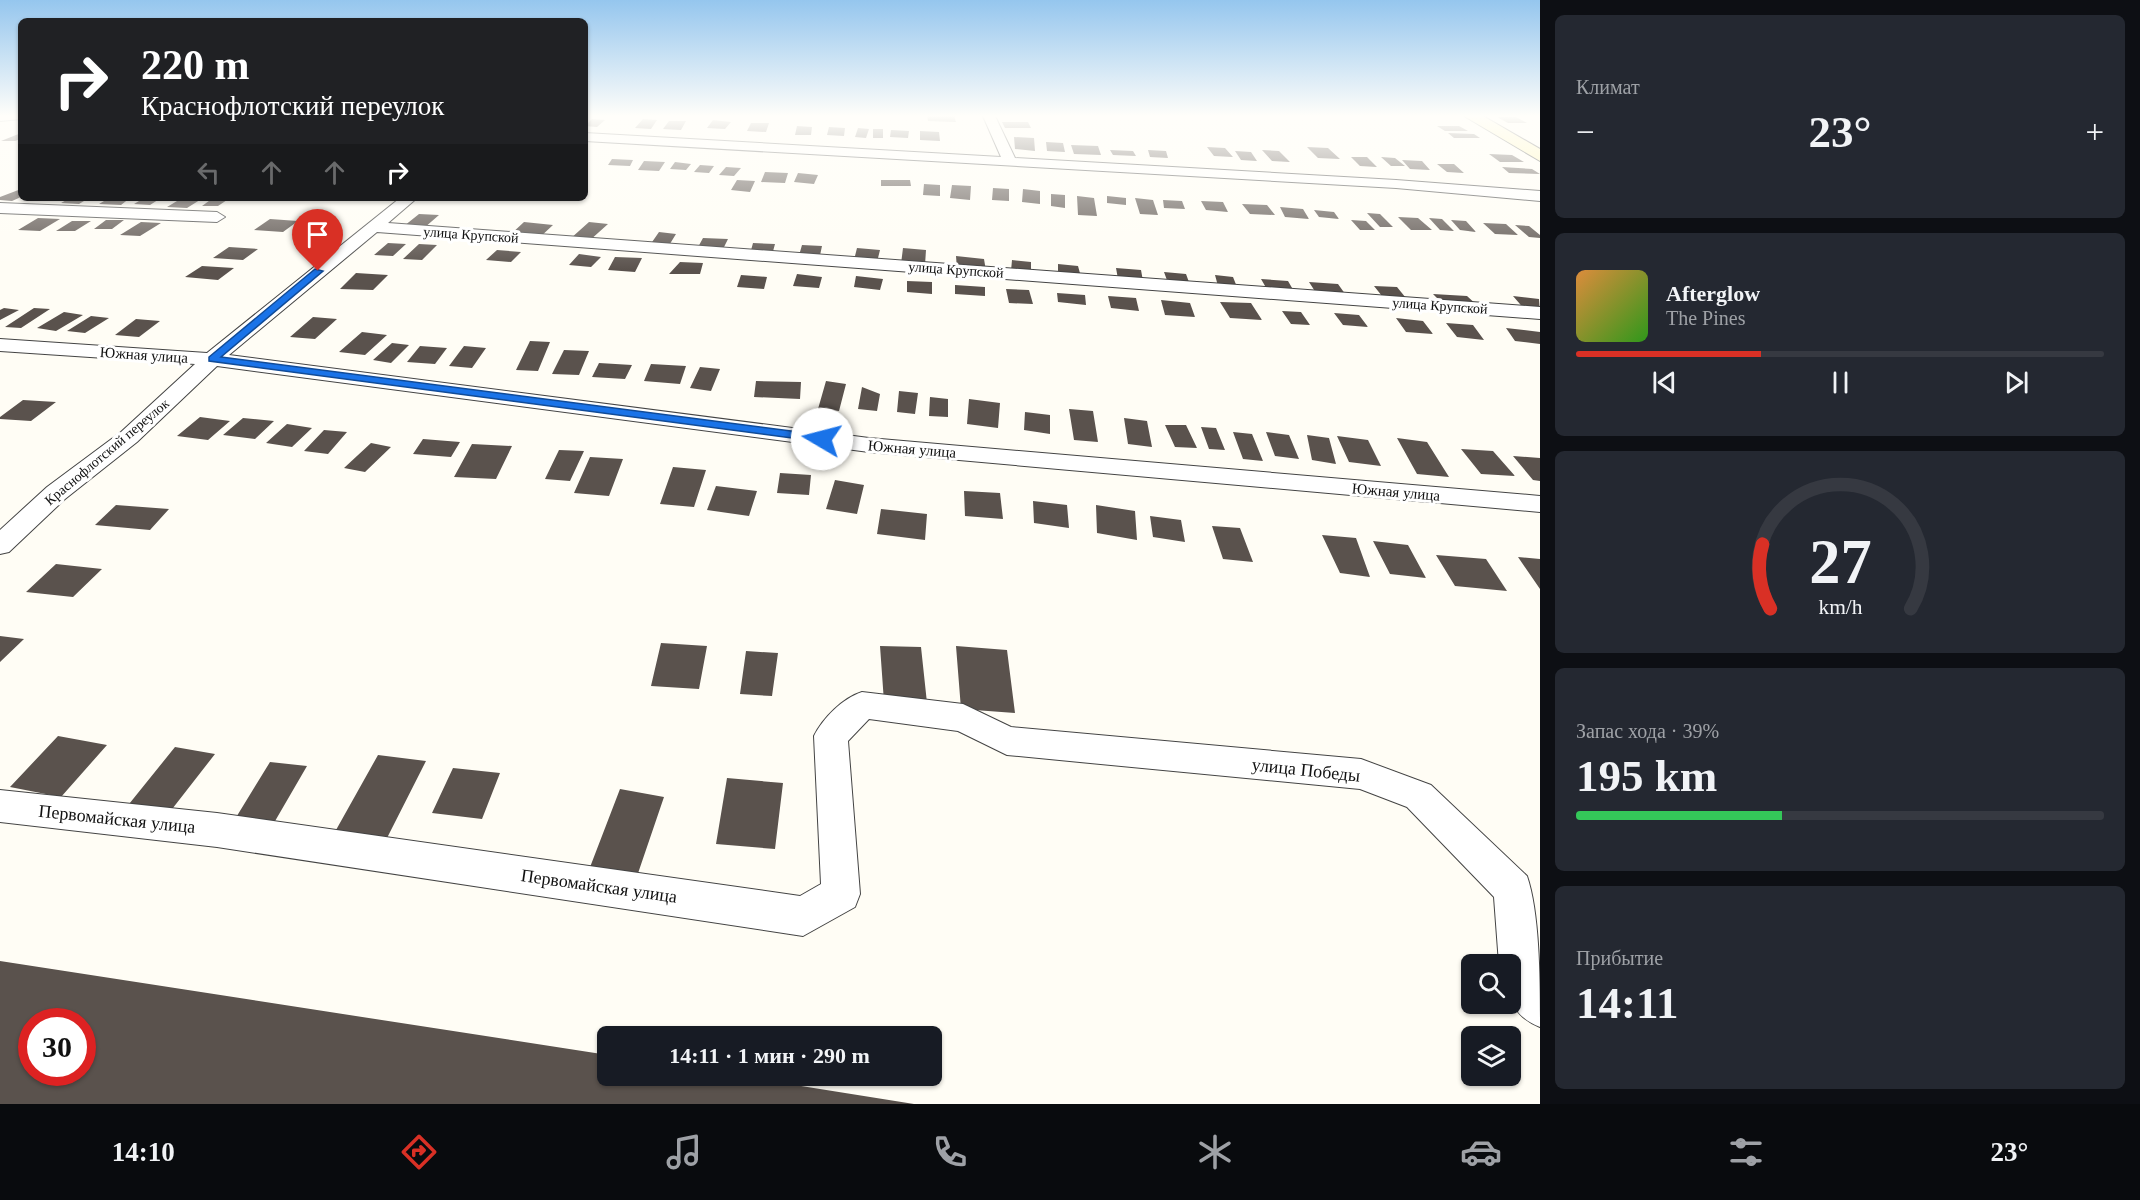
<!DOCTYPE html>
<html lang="ru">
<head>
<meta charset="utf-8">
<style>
	:root { --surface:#171b24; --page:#242831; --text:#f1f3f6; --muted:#9ea1a6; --line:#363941; --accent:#d93025 }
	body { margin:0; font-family:"Times New Roman",serif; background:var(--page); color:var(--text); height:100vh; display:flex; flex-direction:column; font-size:22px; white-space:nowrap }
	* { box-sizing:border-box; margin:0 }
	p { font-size:20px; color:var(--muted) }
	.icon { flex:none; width:33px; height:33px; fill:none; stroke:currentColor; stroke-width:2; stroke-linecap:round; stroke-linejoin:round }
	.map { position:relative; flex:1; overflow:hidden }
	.side { display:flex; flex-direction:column; gap:15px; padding:15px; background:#0d0f14; width:600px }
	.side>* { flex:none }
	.hud { position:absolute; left:18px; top:18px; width:570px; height:183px; border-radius:9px; box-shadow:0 2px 4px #0004; background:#202124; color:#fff; overflow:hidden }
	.tools { position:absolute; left:1461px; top:954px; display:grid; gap:12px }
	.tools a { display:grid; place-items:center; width:60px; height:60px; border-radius:9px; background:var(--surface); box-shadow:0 2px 4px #0004; font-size:30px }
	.speed { position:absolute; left:18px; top:1008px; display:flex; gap:12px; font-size:30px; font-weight:700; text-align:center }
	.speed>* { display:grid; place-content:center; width:78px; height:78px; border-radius:50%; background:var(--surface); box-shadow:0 2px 4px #0004; line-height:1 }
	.speed .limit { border:9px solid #d22; background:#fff; color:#111 }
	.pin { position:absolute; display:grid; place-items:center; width:51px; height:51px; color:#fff; margin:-62px -26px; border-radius:50% 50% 50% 0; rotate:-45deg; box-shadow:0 0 6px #0007 }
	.pin .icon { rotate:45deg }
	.me { position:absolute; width:66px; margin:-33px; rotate:278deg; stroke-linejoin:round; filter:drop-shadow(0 0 4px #0008) }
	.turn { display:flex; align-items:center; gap:21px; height:126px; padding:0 24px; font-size:27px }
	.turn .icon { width:78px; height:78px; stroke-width:2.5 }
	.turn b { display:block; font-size:42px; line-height:51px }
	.lanes { display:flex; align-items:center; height:57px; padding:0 24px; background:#0003; justify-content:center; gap:30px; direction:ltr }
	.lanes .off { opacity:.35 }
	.big { font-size:45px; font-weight:600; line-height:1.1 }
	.side .tile { flex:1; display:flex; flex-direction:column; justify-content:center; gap:9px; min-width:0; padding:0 21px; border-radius:9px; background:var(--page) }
	.side .dial { align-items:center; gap:0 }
	.dial svg { height:156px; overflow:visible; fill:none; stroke:var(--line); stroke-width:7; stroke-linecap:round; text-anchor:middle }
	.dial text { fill:var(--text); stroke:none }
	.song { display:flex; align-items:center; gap:18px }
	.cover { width:72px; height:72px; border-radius:9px; background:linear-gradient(135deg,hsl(30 70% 55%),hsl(110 70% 35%)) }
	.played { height:6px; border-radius:3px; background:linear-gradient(90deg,var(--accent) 35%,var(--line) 35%) }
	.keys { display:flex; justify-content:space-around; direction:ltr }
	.heat { display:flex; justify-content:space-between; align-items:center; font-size:33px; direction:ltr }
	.charge { height:9px; border-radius:4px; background:linear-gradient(90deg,#34c759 39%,var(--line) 0) }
	.trip { position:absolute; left:597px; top:1026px; width:345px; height:60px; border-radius:9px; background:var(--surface); box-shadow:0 2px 4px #0004; font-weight:600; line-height:60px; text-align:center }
	.dock { display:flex; height:96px; justify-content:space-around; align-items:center; background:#090b0e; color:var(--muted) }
	.dock .icon { width:42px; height:42px }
	.dock .active { color:var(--accent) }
	.dock b { font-size:27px; color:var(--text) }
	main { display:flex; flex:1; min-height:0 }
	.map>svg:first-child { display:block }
	.building { fill:#5a524d; fill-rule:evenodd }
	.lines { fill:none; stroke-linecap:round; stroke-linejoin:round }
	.street-casing { stroke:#444; stroke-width:2 }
	.secondary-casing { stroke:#333; stroke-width:2 }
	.street { fill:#fff; fill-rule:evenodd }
	.secondary { fill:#fff6b0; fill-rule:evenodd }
	.route { fill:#1a73e8; stroke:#114b97; stroke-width:1.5 }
	.labels { text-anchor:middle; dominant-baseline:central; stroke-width:6; stroke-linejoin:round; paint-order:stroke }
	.far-street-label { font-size:14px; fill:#111; stroke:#fff }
	.street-label { font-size:15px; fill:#111; stroke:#fff }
	.near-street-label { font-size:18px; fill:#111; stroke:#fff }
</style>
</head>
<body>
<main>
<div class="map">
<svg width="1540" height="1104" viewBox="0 0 1540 1104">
	<rect width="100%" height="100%" fill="#fffdf5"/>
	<path class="building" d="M927 116H954L956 122 928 121Z
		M1497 117H1516L1527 123H1508Z
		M592 119 605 120 597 127 585 126Z
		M643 119 657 120 651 129 635 128Z
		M713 120 731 122 725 129 707 128Z
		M669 121H686L681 130 663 129Z
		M1002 122H1028L1031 128H1005Z
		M751 123H769L766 132 747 131Z
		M797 126 812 127 811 135H795Z
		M1437 126H1459L1468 131H1445Z
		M829 127 845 128 844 136 827 135Z
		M858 128 869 129 866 138 855 137Z
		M873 129H883V138H873Z
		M891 130 909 131 908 138 890 137Z
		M920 131 939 132 940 141 920 140Z
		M21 133V139L15 141H1Z
		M1448 133 1474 134 1480 138H1454Z
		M1014 137 1034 138 1035 151 1015 149Z
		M1046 142 1063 143 1065 152 1047 151Z
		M1071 145 1098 146 1101 155 1074 154Z
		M1207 147 1225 148 1233 157 1214 156Z
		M1307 147 1328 148 1340 159 1318 158Z
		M1110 150 1133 151 1136 156 1113 155Z
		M1148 150 1166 151 1168 158 1150 157Z
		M1262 150 1279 151 1290 162 1272 161Z
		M1235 151 1251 152 1257 161 1241 160Z
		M1489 154 1512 155 1524 162H1500Z
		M1351 157H1367L1377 167 1360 166Z
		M1381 157 1395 158 1405 166H1391Z
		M612 159 633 160 630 166 608 165Z
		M1402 160 1422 161 1430 170 1410 169Z
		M644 161 665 162 659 171 638 170Z
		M675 162 691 164 686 170 670 169Z
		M1437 164H1454L1464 173 1447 172Z
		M700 165 714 166 709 173 694 172Z
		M726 167 741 168 734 176 719 175Z
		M1502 167 1532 169 1540 174 1509 173Z
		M765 172 788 173 785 183 761 182Z
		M798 173 818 175 814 184 794 182Z
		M737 180 755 181 750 192 731 190Z
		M881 180H910L911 186H881Z
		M924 184 940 185V196L923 195Z
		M952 185 971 186 970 200 950 198Z
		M993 188 1009 189V201L992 200Z
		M21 189V197L12 201 0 200V197Z
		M1023 189 1040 191V204L1022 202Z
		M1051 194 1065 195V208L1051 206Z
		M1077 196 1094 198 1097 216 1078 215Z
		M1107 196 1126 198V205L1107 203Z
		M70 198H89L79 204 61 203Z
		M109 198H130L121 205 99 204Z
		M144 198H161L150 205 134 204Z
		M182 198H203L187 208 167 207Z
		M213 198H230L218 206H202Z
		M1135 198 1153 200 1158 215 1140 214Z
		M1163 200 1182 201 1185 209 1164 208Z
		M1201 201 1223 202 1228 212 1206 210Z
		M1242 204 1267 205 1275 215 1250 214Z
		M1280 207 1303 209 1309 219 1285 217Z
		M1314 210 1334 212 1339 219 1319 217Z
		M1367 213 1380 214 1393 227H1380Z
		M419 214 439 215 424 228 404 226Z
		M1398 217 1418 218 1432 230H1411Z
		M38 218 60 219 40 231 18 230Z
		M1429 218 1442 219 1454 231 1440 230Z
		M270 219 298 221 283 232 254 230Z
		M106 220H124L112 229H94Z
		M1351 220 1366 221 1375 230H1360Z
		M1451 220 1466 221 1476 232 1460 230Z
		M72 221H91L75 231H56Z
		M141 222 161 223 140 236 120 235Z
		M524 222 553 225 539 238 510 235Z
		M589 222 608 224 589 241 570 239Z
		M1483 223 1506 224 1518 235 1495 234Z
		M1515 225 1529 226 1540 235V238L1529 237Z
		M659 232 676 234 668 247 650 245Z
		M703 238 728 239 722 251 697 249Z
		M388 243 406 244 393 256 374 255Z
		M753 243 775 244 772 255 750 254Z
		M419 244 437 245 422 260 403 259Z
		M802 245 822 246 819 260 798 259Z
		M229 247 258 249 243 260 213 258Z
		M857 248 880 250 877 262 854 260Z
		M903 248 926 250 925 265 901 264Z
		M497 250 521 252 511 262 486 260Z
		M579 254 601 257 591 267 569 265Z
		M956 256 984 259 986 271 957 270Z
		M615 257 642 258 635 272 608 270Z
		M1012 260 1031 262V273L1011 271Z
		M680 262 703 263 700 274H669Z
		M1058 264 1078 266 1081 277 1058 275Z
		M202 266 234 268 218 280 185 277Z
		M1116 268 1141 270 1143 281 1118 279Z
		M1164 272 1186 274 1190 285 1168 283Z
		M356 273 388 275 373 290 340 289Z
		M797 274 822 277 819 288 793 286Z
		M741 275 767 277 764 289 737 287Z
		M1215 275 1233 277 1237 287 1218 286Z
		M856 276 883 279 880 290 854 287Z
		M1261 279 1288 281 1295 293 1268 291Z
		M907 281 932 282V294L907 292Z
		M1309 282 1338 284 1348 298 1318 296Z
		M955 285 985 287V296L955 294Z
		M1374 286 1397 287 1410 303 1386 301Z
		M1006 289 1029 290 1033 304 1009 303Z
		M1057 293 1085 295 1086 305 1058 302Z
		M1433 294 1467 296 1479 307 1445 306Z
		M1108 296 1136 298 1139 311 1111 308Z
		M1513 296 1539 299 1540 313 1526 311Z
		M1161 300 1190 303 1195 317 1165 315Z
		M1220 302 1251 303 1262 320 1230 318Z
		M4 308 19 310 0 320V310Z
		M34 308 50 309 21 328 5 327Z
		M1282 311 1301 312 1310 325 1291 324Z
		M64 312 83 315 56 331 37 328Z
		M1334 313 1359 315 1368 327 1343 325Z
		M91 316 109 318 85 333 67 331Z
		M313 317 337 319 315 339 290 337Z
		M1396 318 1423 321 1433 334 1406 332Z
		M136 319 160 321 139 337 115 335Z
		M1446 323 1473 325 1484 340 1457 337Z
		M1506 328 1540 332V344L1515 341Z
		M362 332 387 335 365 355 339 352Z
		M530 341 550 342 538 371 516 370Z
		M392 343 409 345 391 363 373 360Z
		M420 346 447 348 435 364 407 362Z
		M464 346 486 348 472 368 449 366Z
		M564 350 589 351 579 375 552 374Z
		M599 363 632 365 625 379 592 377Z
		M651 364 686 366 680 384 644 381Z
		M700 367 720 369 711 391 690 388Z
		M756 381 801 382 800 399 754 397Z
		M826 381 846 384 839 411 818 409Z
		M862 387 880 394 877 411 858 409Z
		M899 391 918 393 915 414 897 412Z
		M930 397 948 399V417L929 416Z
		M969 399 1000 403 998 428 967 424Z
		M23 400 56 402 31 421 0 419V417Z
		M1069 409 1093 411 1098 442 1074 440Z
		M1025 412 1050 415V434L1024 430Z
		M200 417 230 421 208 440 177 436Z
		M243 418 274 421 255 439 223 435Z
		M1124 418 1147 421 1152 447 1128 444Z
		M287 424 312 428 292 447 266 443Z
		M1165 425H1186L1197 448 1175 447Z
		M1201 427 1216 428 1225 450 1209 449Z
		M324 430 347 432 328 454 304 451Z
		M1233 432 1252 434 1263 461 1243 459Z
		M1266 432 1289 435 1299 459 1275 456Z
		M1307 435 1329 438 1336 464 1312 460Z
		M1337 436 1368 440 1381 466 1349 462Z
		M1397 438 1427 442 1449 477 1417 474Z
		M423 439 460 442 451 457 413 454Z
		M371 443 391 447 365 472 344 468Z
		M472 444 512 446 496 479 454 477Z
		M1461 449 1493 451 1515 476 1481 474Z
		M559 450 584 451 570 481 545 479Z
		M1513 456 1540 458V481L1533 480Z
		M590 457 623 459 609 496 574 493Z
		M673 467 706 470 694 507 660 504Z
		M780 473 811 475 809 495 777 493Z
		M835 480 864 485 857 514 826 509Z
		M716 486 757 491 749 516 707 510Z
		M964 491 1000 493 1003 519 965 516Z
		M1033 501 1067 505 1069 528 1034 523Z
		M116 505 169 509 150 530 95 525Z
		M1096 505 1135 511 1137 540 1097 533Z
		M881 509 927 514 925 540 877 534Z
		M1150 516 1181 520 1185 542 1153 537Z
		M1212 526 1240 528 1253 562 1223 559Z
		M1322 535 1356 538 1370 577 1340 573Z
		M1373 541 1408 545 1426 578 1390 574Z
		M1436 555 1486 559 1507 591 1455 586Z
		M1518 557 1540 559V589Z
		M56 564 102 569 73 597 26 592Z
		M0 636 24 639 0 662Z
		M661 643 707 646 699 689 651 686Z
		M880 646 921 647 927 703 884 702Z
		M956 646 1007 650 1015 713 961 709Z
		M746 651 778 653 772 696 740 694Z
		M58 736 107 745 61 797 10 787Z
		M175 747 215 754 162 822 121 814Z
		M378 755 426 761 387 838 336 830Z
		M270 762 307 766 271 828 232 824Z
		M453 768 500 773 482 819 432 813Z
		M727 778 783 783 775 849 716 844Z
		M620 789 664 797 634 885 587 875Z
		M0 961 608 1055V1076H739L914 1104H0ZM32 1022H82V1072H32Z"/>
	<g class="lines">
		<g class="street-casing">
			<path id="street" d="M0 116H21V119L0 121Z
				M983 116H995L1015 158 1396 180 1540 191V201L1396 188 585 141V133L1001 157Z
				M400 198H417L388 223 1540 307V319L377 232 229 355 869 438 1540 496V512L869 452 217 366 137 442 65 499 9 552 0 554V530L47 487 121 432 195 364 0 351V339L207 353Z
				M0 203 217 212 225 217 217 222 0 213Z
				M862 692 963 704 1011 727 1361 759 1431 785 1527 876C1540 914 1540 984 1540 1027 1508 1014 1510 995 1510 964H1499L1494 897 1407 807 1360 789 1007 755 958 731 869 719 848 741 860 894 855 907 803 936 217 847 0 822V790L217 813 800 896 821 884 814 736C823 718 843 698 862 692Z"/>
		</g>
		<g class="secondary-casing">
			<path id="secondary" d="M1464 116H1483L1540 149V161Z"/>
		</g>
		<use href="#street" class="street"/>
		<use href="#secondary" class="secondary"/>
	</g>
	<linearGradient id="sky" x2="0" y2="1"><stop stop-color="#95c6ee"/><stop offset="0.43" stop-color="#fffefa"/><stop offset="1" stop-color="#fffefa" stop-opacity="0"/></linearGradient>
	<rect width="1540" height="270" fill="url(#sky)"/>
	<path class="route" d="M315 269 323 271 221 357 822 435 828 439 822 442 209 361V357Z"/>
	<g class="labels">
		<g class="far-street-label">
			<text transform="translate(471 235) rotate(4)">улица Крупской</text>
			<text transform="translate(956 270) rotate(4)">улица Крупской</text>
			<text transform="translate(1440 306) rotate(4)">улица Крупской</text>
			<text transform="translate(107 452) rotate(-40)">Краснофлотский переулок</text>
		</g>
		<g class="street-label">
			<text transform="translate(144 355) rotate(4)">Южная улица</text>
			<text transform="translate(912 449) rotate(5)">Южная улица</text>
			<text transform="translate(1396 492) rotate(5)">Южная улица</text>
		</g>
		<g class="near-street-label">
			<text transform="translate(1306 770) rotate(6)">улица Победы</text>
			<text transform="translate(117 819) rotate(6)">Первомайская улица</text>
			<text transform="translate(599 886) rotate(8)">Первомайская улица</text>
		</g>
	</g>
</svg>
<div class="tools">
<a><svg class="icon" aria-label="search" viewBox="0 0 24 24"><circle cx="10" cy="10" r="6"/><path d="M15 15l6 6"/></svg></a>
<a><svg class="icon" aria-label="layers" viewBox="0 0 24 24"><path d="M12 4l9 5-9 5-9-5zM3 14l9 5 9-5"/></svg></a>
</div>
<div class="speed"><div class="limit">30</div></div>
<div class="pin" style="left:318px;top:271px;background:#d93025"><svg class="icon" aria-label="arrive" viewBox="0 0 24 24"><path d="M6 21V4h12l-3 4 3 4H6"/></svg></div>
<svg class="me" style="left:822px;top:439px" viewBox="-20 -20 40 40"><circle r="19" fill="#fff"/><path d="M0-13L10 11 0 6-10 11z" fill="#1a73e8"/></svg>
<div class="trip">14:11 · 1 мин · 290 m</div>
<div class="hud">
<div class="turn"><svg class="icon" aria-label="right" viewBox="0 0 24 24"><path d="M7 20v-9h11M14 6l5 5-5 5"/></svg><div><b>220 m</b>Краснофлотский переулок</div></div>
<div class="lanes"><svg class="icon off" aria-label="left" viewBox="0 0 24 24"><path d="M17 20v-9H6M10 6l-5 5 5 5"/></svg><svg class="icon off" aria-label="ahead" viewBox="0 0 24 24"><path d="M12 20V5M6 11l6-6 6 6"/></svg><svg class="icon off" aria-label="ahead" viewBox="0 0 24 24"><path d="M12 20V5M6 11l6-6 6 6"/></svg><svg class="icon" aria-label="right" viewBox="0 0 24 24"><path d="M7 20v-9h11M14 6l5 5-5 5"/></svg></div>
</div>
</div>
<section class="side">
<div class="tile"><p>Климат</p>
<div class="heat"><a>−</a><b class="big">23°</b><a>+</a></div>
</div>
<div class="tile">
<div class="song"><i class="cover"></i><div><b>Afterglow</b><p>The Pines</p></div></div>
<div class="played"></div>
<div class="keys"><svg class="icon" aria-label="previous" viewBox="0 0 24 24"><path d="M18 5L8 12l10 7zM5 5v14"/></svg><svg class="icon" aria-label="pause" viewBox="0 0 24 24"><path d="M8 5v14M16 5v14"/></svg><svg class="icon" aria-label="next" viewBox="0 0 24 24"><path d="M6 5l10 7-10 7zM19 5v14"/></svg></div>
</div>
<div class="tile dial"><svg viewBox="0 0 100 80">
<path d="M14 69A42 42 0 1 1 86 69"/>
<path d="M14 69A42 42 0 0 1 10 36" stroke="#d93025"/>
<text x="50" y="56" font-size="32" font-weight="700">27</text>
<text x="50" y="72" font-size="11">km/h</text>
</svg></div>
<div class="tile"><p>Запас хода · 39%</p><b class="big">195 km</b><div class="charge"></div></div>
<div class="tile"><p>Прибытие</p><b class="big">14:11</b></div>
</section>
</main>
<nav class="dock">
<b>14:10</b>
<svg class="icon active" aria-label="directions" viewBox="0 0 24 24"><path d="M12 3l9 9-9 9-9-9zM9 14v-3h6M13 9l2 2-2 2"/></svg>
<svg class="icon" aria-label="music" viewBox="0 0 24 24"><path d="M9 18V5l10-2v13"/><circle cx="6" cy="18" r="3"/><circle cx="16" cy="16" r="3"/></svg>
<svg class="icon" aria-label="phone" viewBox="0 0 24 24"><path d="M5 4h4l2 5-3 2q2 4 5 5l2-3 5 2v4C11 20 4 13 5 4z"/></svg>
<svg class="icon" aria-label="climate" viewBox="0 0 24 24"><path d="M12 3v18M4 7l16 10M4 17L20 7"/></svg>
<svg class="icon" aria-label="car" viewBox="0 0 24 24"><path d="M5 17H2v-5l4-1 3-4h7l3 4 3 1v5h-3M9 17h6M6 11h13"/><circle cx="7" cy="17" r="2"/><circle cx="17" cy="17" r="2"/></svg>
<svg class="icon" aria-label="filters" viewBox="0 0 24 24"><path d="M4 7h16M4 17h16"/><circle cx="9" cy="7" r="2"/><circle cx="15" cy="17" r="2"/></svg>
<b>23°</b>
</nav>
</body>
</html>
